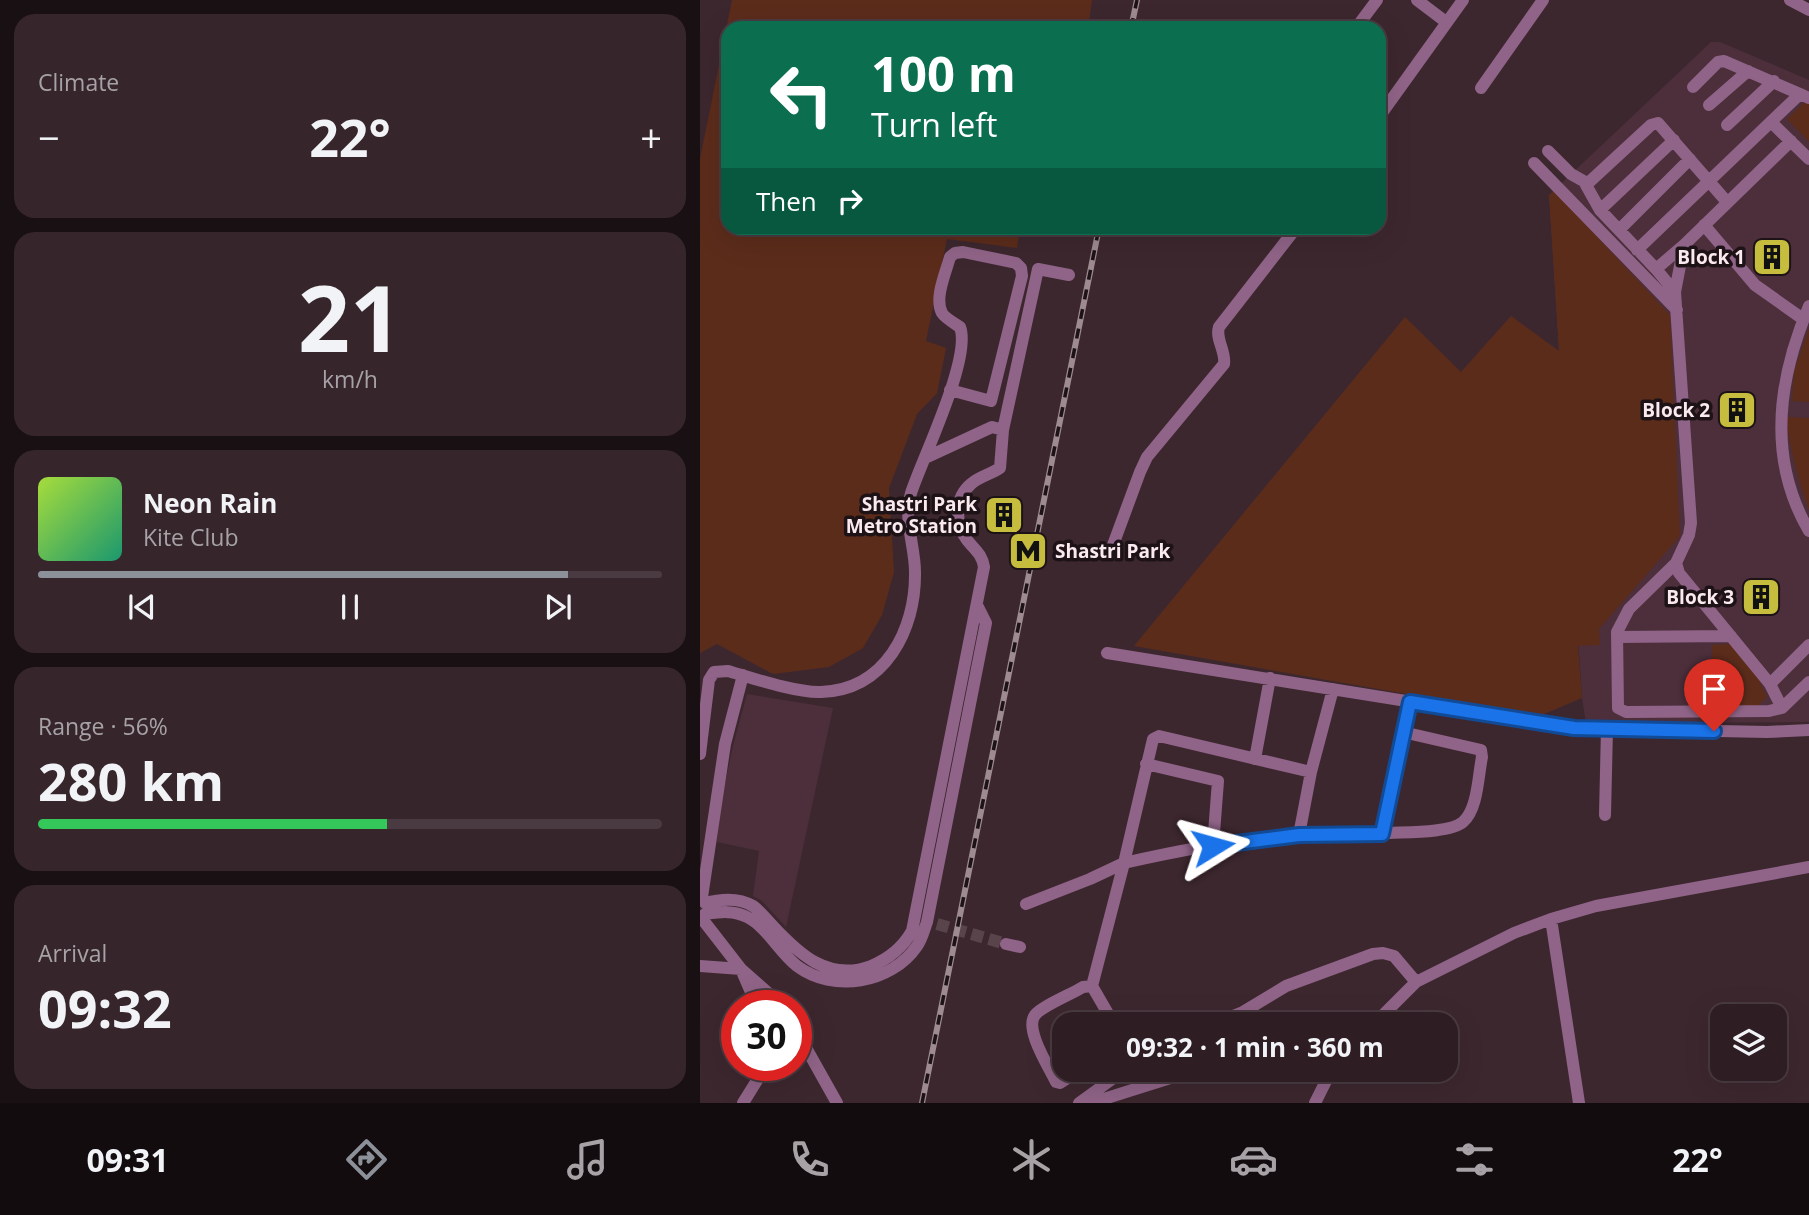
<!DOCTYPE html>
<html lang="en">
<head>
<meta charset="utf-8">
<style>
	:root { --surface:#2e1d23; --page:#36262b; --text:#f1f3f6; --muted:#a7a2a6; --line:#493b41; --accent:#8c9099 }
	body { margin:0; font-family:"Open Sans",sans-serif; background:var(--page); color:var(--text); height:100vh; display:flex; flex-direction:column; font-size:26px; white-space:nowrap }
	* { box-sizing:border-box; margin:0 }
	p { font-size:23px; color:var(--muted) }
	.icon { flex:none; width:38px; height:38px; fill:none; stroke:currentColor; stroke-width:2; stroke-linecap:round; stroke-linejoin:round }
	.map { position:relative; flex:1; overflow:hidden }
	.panel { display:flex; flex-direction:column; gap:14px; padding:14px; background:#191013; width:700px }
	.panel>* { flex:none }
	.hud { position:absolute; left:21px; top:21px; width:665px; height:214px; border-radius:21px; box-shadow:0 7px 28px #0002,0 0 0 2px var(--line); background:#0b6e4f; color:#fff; overflow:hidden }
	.buttons { position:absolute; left:1010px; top:1004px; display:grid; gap:14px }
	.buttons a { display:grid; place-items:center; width:77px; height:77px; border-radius:14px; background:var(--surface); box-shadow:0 7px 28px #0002,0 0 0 2px var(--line); font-size:35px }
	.speed { position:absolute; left:21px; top:990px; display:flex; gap:14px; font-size:35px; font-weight:700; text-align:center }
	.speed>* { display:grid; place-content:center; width:91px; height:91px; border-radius:50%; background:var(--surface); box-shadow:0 7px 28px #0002,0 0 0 2px var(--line); line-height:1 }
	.speed .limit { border:10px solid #d22; background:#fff; color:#111 }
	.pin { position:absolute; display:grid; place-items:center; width:60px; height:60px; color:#fff; margin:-72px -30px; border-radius:50% 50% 50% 0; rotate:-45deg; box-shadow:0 0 7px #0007 }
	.pin .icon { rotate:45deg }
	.me { position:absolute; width:77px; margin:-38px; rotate:82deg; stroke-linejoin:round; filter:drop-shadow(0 0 5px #0008) }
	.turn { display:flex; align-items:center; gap:24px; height:147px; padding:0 35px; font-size:32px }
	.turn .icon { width:91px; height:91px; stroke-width:2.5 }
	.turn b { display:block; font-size:49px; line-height:60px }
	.then { display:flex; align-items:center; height:66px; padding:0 35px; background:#0003; gap:14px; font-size:26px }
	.big { font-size:52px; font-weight:700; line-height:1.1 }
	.panel .card { flex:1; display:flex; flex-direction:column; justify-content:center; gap:10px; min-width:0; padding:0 24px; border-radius:21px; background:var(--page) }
	.panel .dial { align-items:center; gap:0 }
	.dial b { font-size:91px; line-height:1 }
	.song { display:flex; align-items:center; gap:21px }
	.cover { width:84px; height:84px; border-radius:10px; background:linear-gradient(135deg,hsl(80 70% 55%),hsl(160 70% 35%)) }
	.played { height:7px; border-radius:4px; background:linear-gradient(90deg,var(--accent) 85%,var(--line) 85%) }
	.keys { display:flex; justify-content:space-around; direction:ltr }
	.heat { display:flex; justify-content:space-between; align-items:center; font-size:38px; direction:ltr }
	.charge { height:10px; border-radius:5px; background:linear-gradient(90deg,#34c759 56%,var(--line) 0) }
	.trip { position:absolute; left:352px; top:1012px; width:406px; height:70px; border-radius:21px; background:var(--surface); box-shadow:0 7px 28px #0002,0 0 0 2px var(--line); font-weight:700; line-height:70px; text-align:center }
	.dock { display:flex; height:112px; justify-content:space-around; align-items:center; background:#120c0e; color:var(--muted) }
	.dock .icon { width:49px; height:49px }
	.dock .on { color:var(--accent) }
	.dock b { font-size:32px; color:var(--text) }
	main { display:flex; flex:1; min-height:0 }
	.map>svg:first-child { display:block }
	.built { fill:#4c2f3b }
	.green { fill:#5c2c1b }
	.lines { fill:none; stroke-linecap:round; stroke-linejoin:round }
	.minor-tunnel { stroke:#59444c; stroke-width:12; stroke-dasharray:12 6; stroke-linecap:butt }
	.minor { stroke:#906488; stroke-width:12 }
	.rail-casing { stroke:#9e8b91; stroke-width:6 }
	.rail { stroke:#1d1317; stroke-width:3.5; stroke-dasharray:10; stroke-linecap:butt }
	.route-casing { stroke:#114b97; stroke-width:18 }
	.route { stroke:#1a73e8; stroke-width:12 }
	.labels { text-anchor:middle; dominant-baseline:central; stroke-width:7; stroke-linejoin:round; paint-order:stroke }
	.poi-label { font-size:19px; font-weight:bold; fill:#faeaef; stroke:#1d1317; text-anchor:end }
</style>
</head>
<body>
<main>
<section class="panel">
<div class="card"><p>Climate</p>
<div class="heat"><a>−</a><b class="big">22°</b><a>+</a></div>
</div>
<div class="card dial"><b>21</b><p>km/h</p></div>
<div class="card">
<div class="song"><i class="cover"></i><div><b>Neon Rain</b><p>Kite Club</p></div></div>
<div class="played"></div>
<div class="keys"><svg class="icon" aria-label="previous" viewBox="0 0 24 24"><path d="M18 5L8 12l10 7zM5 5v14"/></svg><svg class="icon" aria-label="pause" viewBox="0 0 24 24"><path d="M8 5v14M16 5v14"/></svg><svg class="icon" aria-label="next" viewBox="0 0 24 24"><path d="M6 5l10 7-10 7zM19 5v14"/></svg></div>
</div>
<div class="card"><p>Range · 56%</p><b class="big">280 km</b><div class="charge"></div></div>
<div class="card"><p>Arrival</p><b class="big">09:32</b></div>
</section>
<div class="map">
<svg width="1109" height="1103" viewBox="0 0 1109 1103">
	<rect width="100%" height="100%" fill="#3d272f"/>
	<path class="built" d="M1011 42H1020L1109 80V722L886 723 882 698 849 195Z
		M47 694 133 708 86 927 62 901 53 896 59 851 17 842 19 812 33 746Z"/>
	<path class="green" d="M32 0H392L388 28H28V228H320L317 248 247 239 226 341 246 348 237 393 217 414 189 488 194 572 182 615 163 648 129 667 73 674 17 644 0 653V159Z
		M1106 101 1109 103V142L1087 119Z
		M854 191 970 315 980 536 899 629 900 645 878 646 882 698 837 717 434 646 705 317 761 372 811 316 859 351 849 195Z
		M1109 328V402L1092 401 1094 372Z
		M1086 417 1109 418V510C1098 479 1090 450 1086 417Z
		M1030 644 1058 678 1067 697 1058 706 1011 705 1012 645Z"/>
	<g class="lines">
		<path class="minor-tunnel" d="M237 924 306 944"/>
		<path class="minor" d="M717 0 746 22
			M1090 0 1109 10
			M656 28 677 0
			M993 87 1018 62 1024 61 1100 94
			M781 88 843 0
			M1009 105 1048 71
			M679 117 763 0
			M1071 122 1109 159
			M1027 125 1074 81
			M848 151 871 174 887 183
			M834 163 977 310
			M1027 202 958 123 951 125 886 185 900 210 956 269 984 245 1091 141
			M900 210 974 140
			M1004 225 1055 285 1103 319
			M919 230 990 159
			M937 250 1100 94 1109 98
			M956 269 975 292 984 245
			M975 292 991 523 989 535 976 563 979 573 1070 684 1109 645
			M1109 306C1078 379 1067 459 1109 531
			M303 430 338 269 369 275
			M413 545 440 472 447 457 524 364C526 351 515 339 519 327L596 228
			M976 563 929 609 917 632 918 708 926 712 1069 711 1082 708 1109 682
			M917 637 1031 636
			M407 653 874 728 1067 732 1109 730
			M1070 684 1082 708
			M704 735 710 702
			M0 754 9 680 14 672 28 671C52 678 97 693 121 692 185 690 216 630 215 572 215 546 203 519 211 493 222 459 272 358 260 327 254 323 245 318 242 313 234 298 246 272 250 257L255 253 263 252 316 263 321 268 322 276 291 401 250 390
			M555 759 570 678
			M446 764 518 781 513 846
			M611 772 459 736 453 739 424 863C481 850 540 839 598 835 629 834 659 835 689 833 706 832 750 833 763 822 778 809 778 776 782 757L781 750 707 733 703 739 682 833
			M905 815 907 728
			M599 835 611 772 633 689
			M2 897 25 744 43 675
			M5 903C20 899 38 897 53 906 60 911 66 919 72 925 99 954 128 982 171 966 188 959 203 947 212 931L284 567C282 554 275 550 267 540 255 524 254 498 271 484 278 477 291 474 300 468L303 430 292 427 225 458
			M326 904 390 879 424 863 392 986 414 1024
			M5 914C20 912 34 910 47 917 67 927 79 952 97 966 133 993 191 984 217 946 222 939 224 930 227 922L286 623 278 607
			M851 919 879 1103
			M3 920 41 969 57 1006
			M306 944 320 947
			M0 966 41 969 83 1006
			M513 1024 543 1012 586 986 673 954 683 953 694 956 716 982 814 933 851 919 896 906 1109 867
			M674 1024 716 982
			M96 1030 137 1103
			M382 1069 360 1083 356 1082C349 1067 324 1029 335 1015 342 1006 372 994 383 987L392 986
			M43 1103 66 1066
			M379 1103 426 1069
			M391 1103 499 1069
			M615 1103 632 1069"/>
		<g class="rail-casing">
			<path id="rail" d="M431 28 437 0
				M222 1103 399 228"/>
		</g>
		<use href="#rail" class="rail"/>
	</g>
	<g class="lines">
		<g class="route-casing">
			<path id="route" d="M513 846 599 835 682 834 710 702 874 728 1014 731"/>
		</g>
		<use href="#route" class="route"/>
	</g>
	<defs>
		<g id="building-square" transform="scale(2.0125)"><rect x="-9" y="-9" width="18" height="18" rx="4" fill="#c6bc3d" stroke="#1d1317"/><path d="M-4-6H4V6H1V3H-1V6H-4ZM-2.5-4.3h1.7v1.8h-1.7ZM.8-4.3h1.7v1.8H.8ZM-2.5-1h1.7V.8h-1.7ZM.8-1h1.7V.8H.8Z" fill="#111"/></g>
		<g id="metro-square" transform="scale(2.0125)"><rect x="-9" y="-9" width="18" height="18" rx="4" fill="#c6bc3d" stroke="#1d1317"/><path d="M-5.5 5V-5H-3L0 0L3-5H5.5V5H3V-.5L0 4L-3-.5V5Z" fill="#111"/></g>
	</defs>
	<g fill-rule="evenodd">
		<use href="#building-square" x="1072" y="257"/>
		<use href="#building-square" x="1037" y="410"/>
		<use href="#building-square" x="304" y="515"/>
		<use href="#metro-square" x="328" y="551"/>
		<use href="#building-square" x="1061" y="597"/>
	</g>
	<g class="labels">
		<g class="poi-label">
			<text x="1045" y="257">Block 1</text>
			<text x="1010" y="410">Block 2</text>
			<text x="277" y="504">Shastri Park<tspan x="277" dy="22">Metro Station</tspan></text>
			<text x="355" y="551" text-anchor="start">Shastri Park</text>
			<text x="1034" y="597">Block 3</text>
		</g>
	</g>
</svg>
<div class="buttons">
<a><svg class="icon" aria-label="layers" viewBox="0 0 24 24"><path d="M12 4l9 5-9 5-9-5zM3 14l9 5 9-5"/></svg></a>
</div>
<div class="speed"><div class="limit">30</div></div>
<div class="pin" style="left:1014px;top:731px;background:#d93025"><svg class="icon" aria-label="arrive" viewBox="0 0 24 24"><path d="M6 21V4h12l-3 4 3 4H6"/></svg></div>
<svg class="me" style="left:513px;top:846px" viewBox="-20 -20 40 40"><path d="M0-17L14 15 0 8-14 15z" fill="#1a73e8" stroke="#fff" stroke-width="4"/></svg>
<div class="trip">09:32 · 1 min · 360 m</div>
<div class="hud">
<div class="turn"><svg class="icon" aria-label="left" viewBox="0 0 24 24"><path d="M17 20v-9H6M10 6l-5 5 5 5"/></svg><div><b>100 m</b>Turn left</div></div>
<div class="then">Then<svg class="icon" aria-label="right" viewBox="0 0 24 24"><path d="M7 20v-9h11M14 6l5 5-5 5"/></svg></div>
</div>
</div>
</main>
<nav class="dock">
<b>09:31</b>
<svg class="icon on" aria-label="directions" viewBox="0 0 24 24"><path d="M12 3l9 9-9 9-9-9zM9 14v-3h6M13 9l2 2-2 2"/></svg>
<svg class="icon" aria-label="music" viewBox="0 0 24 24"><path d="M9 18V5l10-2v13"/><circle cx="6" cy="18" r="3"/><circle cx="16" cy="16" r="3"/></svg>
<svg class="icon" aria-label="phone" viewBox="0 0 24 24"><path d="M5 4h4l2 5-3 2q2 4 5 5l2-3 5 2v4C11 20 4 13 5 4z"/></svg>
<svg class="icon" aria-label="climate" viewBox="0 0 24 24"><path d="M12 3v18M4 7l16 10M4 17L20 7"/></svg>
<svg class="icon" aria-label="car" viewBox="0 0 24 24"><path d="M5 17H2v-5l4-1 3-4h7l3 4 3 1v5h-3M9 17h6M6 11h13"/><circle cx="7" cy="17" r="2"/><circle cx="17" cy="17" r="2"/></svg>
<svg class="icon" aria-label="filters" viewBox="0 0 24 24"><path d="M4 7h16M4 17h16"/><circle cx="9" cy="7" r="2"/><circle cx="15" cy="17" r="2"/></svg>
<b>22°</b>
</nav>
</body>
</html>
